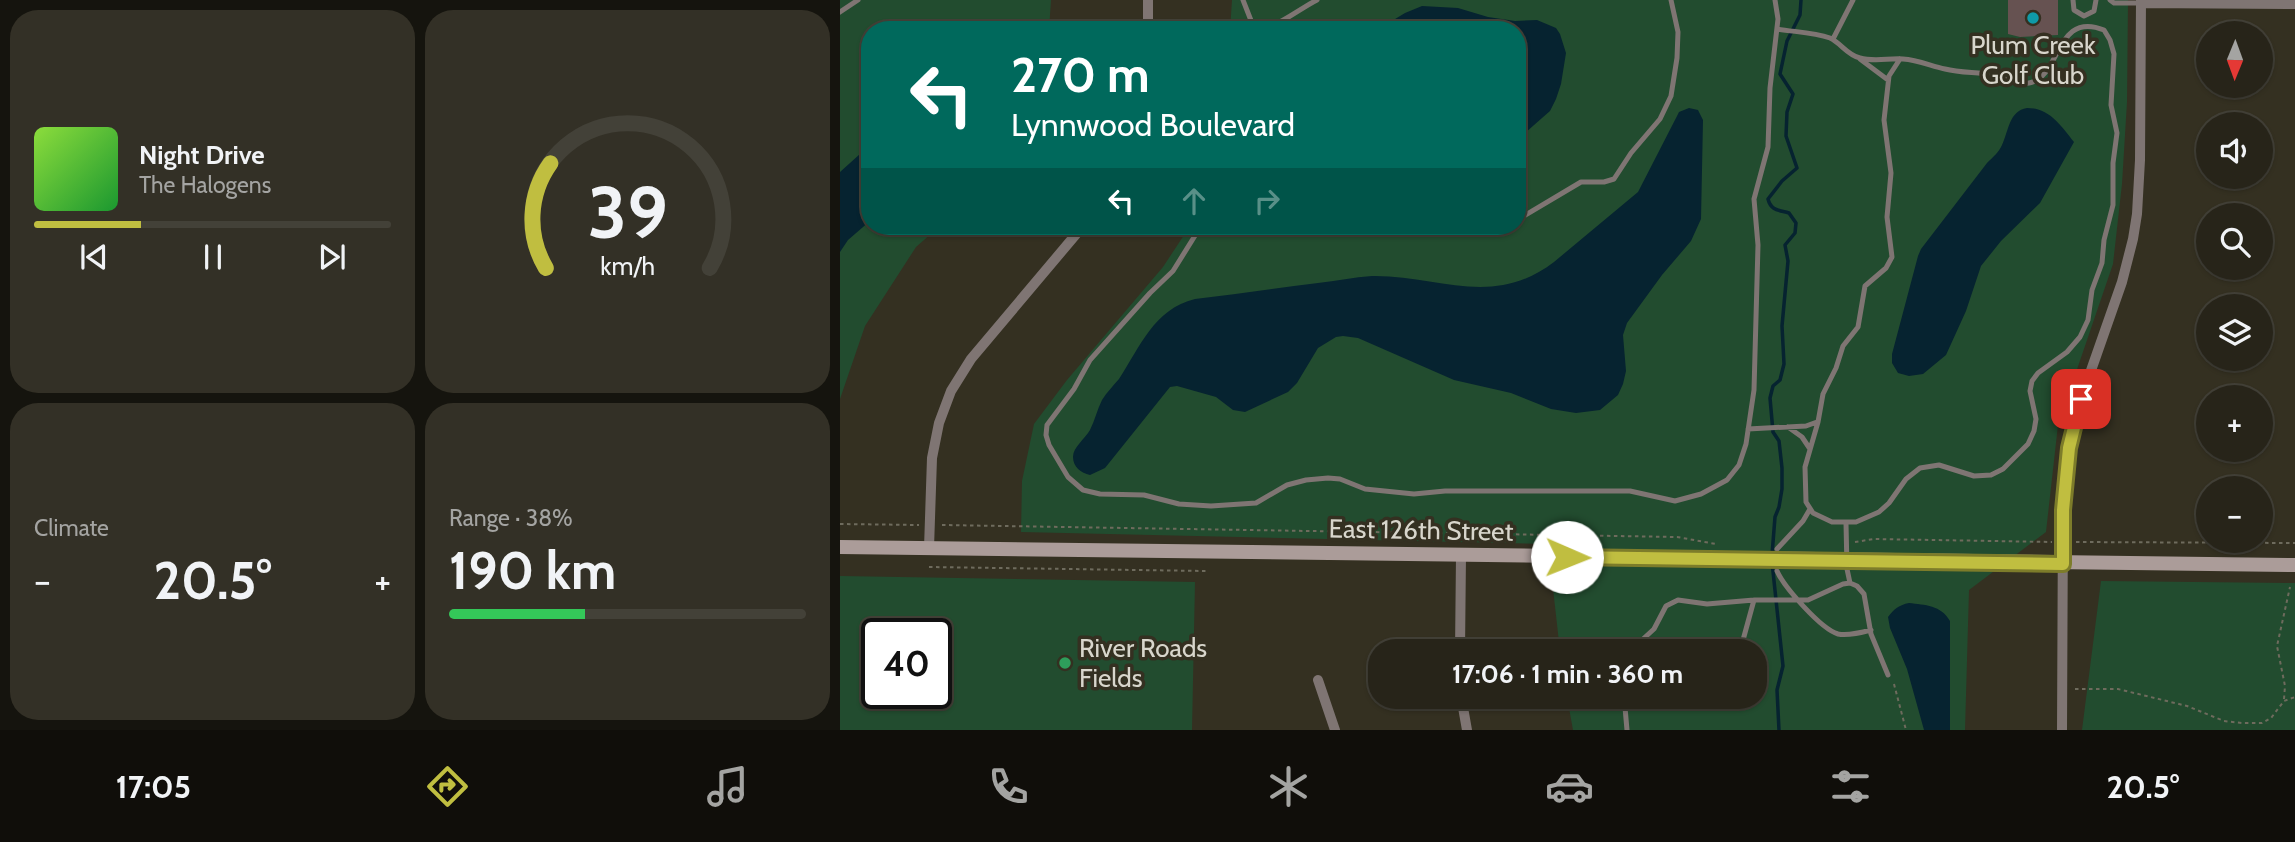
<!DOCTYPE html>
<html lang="en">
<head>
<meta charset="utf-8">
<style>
	:root { --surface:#272419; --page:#333026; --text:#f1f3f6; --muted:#a4a4a2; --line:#434138; --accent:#c0be40 }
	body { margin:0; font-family:Cabin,sans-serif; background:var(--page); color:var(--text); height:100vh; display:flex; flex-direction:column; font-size:26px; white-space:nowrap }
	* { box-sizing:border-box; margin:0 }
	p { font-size:23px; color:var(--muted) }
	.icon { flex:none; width:38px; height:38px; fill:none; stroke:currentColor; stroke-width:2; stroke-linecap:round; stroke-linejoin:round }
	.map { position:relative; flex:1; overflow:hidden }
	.side { display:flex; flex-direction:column; gap:10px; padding:10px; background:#15140e; width:840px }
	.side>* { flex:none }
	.top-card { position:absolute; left:21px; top:21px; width:665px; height:214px; border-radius:28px; box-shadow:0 2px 5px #0004,0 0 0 2px var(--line); background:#00695c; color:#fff; overflow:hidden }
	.needle { width:46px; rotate:181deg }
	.buttons { position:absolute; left:1356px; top:21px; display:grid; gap:14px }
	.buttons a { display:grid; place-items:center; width:77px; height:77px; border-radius:50%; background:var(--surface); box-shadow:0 2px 5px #0004,0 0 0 2px var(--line); font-size:35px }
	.speed { position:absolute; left:21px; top:618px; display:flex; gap:14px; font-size:35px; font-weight:700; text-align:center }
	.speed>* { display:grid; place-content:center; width:91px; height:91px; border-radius:50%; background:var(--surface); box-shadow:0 2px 5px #0004,0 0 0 2px var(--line); line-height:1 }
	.speed .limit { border:4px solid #111; border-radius:10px; background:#fff; color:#111 }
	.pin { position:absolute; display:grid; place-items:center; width:60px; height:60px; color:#fff; margin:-30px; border-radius:14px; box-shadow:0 4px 10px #0006 }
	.me { position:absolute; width:77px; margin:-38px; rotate:91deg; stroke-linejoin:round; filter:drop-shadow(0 0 5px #0008) }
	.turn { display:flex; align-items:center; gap:24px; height:147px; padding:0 35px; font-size:32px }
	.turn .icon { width:91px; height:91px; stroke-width:2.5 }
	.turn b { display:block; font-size:49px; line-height:60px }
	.lanes { display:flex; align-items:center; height:66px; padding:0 35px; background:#0003; justify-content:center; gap:35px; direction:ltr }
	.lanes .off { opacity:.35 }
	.big { font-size:52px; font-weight:700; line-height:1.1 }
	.side .card { flex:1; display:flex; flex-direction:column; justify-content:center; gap:10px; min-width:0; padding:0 24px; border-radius:28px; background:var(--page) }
	.side .dial { align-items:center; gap:0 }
	.dial svg { height:182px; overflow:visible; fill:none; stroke:var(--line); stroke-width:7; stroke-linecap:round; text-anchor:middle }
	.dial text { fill:var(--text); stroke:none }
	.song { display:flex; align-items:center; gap:21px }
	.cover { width:84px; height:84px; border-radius:10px; background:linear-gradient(135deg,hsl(90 70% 55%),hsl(130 70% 35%)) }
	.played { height:7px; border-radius:4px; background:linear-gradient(90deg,var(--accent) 30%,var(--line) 30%) }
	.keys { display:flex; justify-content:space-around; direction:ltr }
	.heat { display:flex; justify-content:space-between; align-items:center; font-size:38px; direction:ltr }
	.charge { height:10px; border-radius:5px; background:linear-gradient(90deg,#34c759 38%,var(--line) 0) }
	.side .tiles { flex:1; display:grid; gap:10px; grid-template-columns:repeat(2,1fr) }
	.trip { position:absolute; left:528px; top:639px; width:399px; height:70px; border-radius:28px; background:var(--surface); box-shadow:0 2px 5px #0004,0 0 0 2px var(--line); font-weight:700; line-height:70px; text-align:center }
	.tabs { display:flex; height:112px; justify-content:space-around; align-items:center; background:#100e0a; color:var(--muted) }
	.tabs .icon { width:49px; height:49px }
	.tabs .on { color:var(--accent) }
	.tabs b { font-size:32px; color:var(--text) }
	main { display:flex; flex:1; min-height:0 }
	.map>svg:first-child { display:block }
	.green { fill:#224c2f; fill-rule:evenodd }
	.water { fill:#062330 }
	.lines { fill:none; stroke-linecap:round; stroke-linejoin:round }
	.stream { stroke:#062330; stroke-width:3.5 }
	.building { fill:#665251 }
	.path { stroke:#6e6b5d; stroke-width:2; stroke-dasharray:3.5 3.5; stroke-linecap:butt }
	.lane { stroke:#7f7573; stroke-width:5 }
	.street { stroke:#7f7573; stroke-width:10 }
	.secondary { stroke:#ab9c99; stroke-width:14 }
	.route-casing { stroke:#7d7c2a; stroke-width:18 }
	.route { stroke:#c0be40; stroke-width:12 }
	.culture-dot { fill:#0f9aa8; stroke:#343021; stroke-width:2.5 }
	.leisure-dot { fill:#2e9e5b; stroke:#343021; stroke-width:2.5 }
	.labels { text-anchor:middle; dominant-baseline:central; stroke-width:7; stroke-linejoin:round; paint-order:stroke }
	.poi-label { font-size:26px; fill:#d8d6cc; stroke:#343021 }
	.street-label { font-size:26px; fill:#d8d6cc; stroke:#343021 }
</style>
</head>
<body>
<main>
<section class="side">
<div class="tiles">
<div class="card">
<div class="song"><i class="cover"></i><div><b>Night Drive</b><p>The Halogens</p></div></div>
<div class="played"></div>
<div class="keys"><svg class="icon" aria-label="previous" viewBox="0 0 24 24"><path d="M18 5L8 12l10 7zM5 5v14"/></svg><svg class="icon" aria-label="pause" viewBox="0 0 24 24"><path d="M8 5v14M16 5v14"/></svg><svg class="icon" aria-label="next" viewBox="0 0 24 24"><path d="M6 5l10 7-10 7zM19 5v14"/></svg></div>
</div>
<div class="card dial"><svg viewBox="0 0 100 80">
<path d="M14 69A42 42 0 1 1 86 69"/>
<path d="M14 69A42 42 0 0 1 16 23" stroke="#c0be40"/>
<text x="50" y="56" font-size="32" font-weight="700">39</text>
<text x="50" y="72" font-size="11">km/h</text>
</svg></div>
<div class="card"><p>Climate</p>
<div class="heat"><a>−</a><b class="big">20.5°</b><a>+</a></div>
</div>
<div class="card"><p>Range · 38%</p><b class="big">190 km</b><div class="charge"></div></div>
</div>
</section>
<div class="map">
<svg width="1455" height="730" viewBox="0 0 1455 730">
	<rect width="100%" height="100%" fill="#343021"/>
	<path class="green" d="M0 0H211L209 30H30V226H100L76 247 25 326 0 399Z
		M392 0H1288L1287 102 1282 184 1273 264 1218 425 1206 532 1129 590 1125 730H733L727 697 915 696V651H720L708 544 181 532 182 481 194 424 227 380 323 267 350 226H677V30H390Z
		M0 576 355 582 352 730H0ZM37 634H96V693H37Z
		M1261 581 1455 583V730H1242Z"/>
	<path class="water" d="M582 6 618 8 648 17 675 21 697 20 716 28 720 34 726 53 721 84 716 99 710 111 702 118 685 133 677 135V30H537L565 13Z
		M849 108 858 110 863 120 861 219 851 241 822 275 787 323 783 335 786 371 783 384 778 395 760 410 736 413 711 409 671 393 614 380 518 338 503 336 496 337 478 348 457 383 448 392 405 412 393 410 376 397 337 386 330 387 265 468 250 475C241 473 233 467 233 457 233 447 245 439 250 430 255 420 257 410 262 400 267 392 273 386 279 379 300 347 314 309 355 299 396 294 437 288 478 283 496 281 514 277 532 276 599 275 652 309 714 262L798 192 836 118 839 112Z
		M1187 108C1210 108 1221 126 1234 142L1200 203 1161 241 1141 266 1126 311 1106 355 1083 374 1069 376 1058 373 1052 363V354L1078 256 1081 249 1147 163C1153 157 1159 152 1162 145 1169 130 1169 111 1187 108Z
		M30 145V221L8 240 0 252V172Z
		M1069 603C1085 605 1101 605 1110 621V730H1084L1067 669 1050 628 1048 617C1054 609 1059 605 1069 603Z"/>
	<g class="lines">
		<path class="stream" d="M932 555 935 517 939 507 942 489V468L939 441 933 432 930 398 933 386 940 380 944 364 942 326 948 261 945 245 955 233 956 223 949 213C939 210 931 211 928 199L942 181 957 168 946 136 947 112 953 94 940 74 947 41 960 15 961 0
			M932 562 943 666 937 690 939 730"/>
	</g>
	<path class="building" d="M1168 0H1218V35L1180 37 1168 34Z"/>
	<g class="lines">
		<path class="path" d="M0 524 79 525
			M102 525 837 537 876 544
			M1015 542 1034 539 1212 542
			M1236 542 1455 543
			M89 567 366 571
			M1054 684 1066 730
			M1235 689H1278L1347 706 1384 721 1402 723H1422L1431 718 1444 701 1455 697
			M1444 699 1445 686 1437 646 1450 587"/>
		<path class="lane" d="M403 0 412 23 421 30C435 28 461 8 477 0
			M1233 0 1234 10 1244 16 1254 11 1256 0
			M1270 0 1274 3H1301
			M0 12 18 0
			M937 29C954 32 973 32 990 38 1001 43 1007 55 1020 58 1034 62 1049 58 1063 59 1078 60 1091 66 1105 69 1121 73 1137 72 1153 75 1165 78 1176 85 1189 83 1221 78 1215 10 1264 30L1270 40 1274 54 1271 105 1277 133 1273 163V205L1264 240 1262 263 1252 290 1248 320 1240 337 1227 352 1198 373 1192 381 1190 391 1196 419 1194 431 1188 444 1163 469 1151 475 1134 476 1099 465 1080 468 1066 479 1049 503 1039 512 1016 522H992L973 513 966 502 965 467 978 422 983 394 996 368 1003 346 1018 327 1025 286 1046 268 1052 257 1047 217 1051 173 1044 120 1049 76 1060 59
			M993 39 1013 0
			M1020 59 1048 80
			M677 220 741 182H764L774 179 791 153 820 119 831 96 837 58 838 32 831 0
			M361 226 333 271 310 293 250 360 234 389 207 425 206 435 209 445 228 477 243 490 260 494 304 495 339 504 371 506 416 503 447 485 466 480 488 478 500 479 525 489 574 494 605 491H790L835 501 861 494 887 480 899 465 906 444 914 390 918 245 914 199 928 147 930 88 938 19 935 0
			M948 427 962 437 970 449
			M908 429 966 426 977 422
			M1006 523 1007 569 1010 583
			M937 549 963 521 970 509
			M937 571C944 587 981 629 998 634 1008 636 1020 633 1031 630
			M790 651 814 629 826 606 838 600 867 604 914 600H968L1003 584 1010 583 1017 586 1024 594 1031 634 1048 675
			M900 651 914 600
			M784 696 787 730"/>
		<path class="street" d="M1301 3 1455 4
			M308 30V0
			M89 548 92 458 99 423 111 391 131 359 243 226
			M620 651 621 555
			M478 680 495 730
			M621 696 627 730
			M1222 730 1223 510 1229 448 1241 399 1282 282 1293 239 1297 214 1300 160 1301 0"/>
		<path class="secondary" d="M0 547 1455 565"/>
	</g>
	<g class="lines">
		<g class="route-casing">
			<path id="route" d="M727 557 1223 564V510L1229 448 1241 399"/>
		</g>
		<use href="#route" class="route"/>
	</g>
	<circle class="culture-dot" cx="1193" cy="18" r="7"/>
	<circle class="leisure-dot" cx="225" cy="663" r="7"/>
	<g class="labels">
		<g class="poi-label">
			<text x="1193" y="45">Plum Creek<tspan x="1193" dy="30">Golf Club</tspan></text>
			<text x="239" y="648" text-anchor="start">River Roads<tspan x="239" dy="30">Fields</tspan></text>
		</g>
		<g class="street-label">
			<text transform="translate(581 530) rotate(1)">East 126th Street</text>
		</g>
	</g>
</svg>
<div class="buttons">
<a><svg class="needle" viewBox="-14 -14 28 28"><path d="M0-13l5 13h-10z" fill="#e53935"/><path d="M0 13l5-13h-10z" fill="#a4a4a2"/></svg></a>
<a><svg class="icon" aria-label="sound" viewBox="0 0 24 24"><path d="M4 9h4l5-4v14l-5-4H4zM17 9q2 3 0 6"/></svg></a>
<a><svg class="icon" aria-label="search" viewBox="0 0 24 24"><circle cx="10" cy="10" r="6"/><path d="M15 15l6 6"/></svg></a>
<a><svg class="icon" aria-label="layers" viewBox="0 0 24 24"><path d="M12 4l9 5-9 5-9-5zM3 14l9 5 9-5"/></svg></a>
<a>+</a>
<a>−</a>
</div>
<div class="speed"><div class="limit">40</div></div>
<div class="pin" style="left:1241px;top:399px;background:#d93025"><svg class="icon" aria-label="arrive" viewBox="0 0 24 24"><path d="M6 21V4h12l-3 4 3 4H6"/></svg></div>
<svg class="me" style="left:727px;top:557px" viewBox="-20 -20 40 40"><circle r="19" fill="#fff"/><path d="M0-13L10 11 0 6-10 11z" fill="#c0be40"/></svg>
<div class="trip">17:06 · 1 min · 360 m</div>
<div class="top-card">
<div class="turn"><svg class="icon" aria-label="left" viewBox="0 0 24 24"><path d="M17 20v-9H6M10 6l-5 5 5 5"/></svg><div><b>270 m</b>Lynnwood Boulevard</div></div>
<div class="lanes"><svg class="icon" aria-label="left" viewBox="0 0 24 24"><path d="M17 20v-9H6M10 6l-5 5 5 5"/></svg><svg class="icon off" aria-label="ahead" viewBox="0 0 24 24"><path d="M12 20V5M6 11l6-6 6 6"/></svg><svg class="icon off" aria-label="right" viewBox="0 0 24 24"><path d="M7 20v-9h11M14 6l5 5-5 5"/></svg></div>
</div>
</div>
</main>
<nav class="tabs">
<b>17:05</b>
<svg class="icon on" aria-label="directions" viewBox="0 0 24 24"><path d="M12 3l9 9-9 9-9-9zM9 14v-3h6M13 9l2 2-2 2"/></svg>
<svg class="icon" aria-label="music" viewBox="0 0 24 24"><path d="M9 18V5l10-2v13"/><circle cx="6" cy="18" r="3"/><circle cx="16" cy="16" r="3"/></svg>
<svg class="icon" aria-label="phone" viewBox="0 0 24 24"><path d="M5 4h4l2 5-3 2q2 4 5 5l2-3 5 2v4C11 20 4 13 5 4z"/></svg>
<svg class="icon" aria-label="climate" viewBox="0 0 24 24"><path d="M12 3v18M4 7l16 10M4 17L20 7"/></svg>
<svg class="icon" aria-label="car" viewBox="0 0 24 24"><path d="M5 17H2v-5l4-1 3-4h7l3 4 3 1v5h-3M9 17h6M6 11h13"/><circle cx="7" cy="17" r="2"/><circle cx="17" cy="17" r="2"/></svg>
<svg class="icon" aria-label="filters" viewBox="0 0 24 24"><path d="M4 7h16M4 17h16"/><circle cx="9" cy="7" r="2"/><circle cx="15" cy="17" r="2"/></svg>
<b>20.5°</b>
</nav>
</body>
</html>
